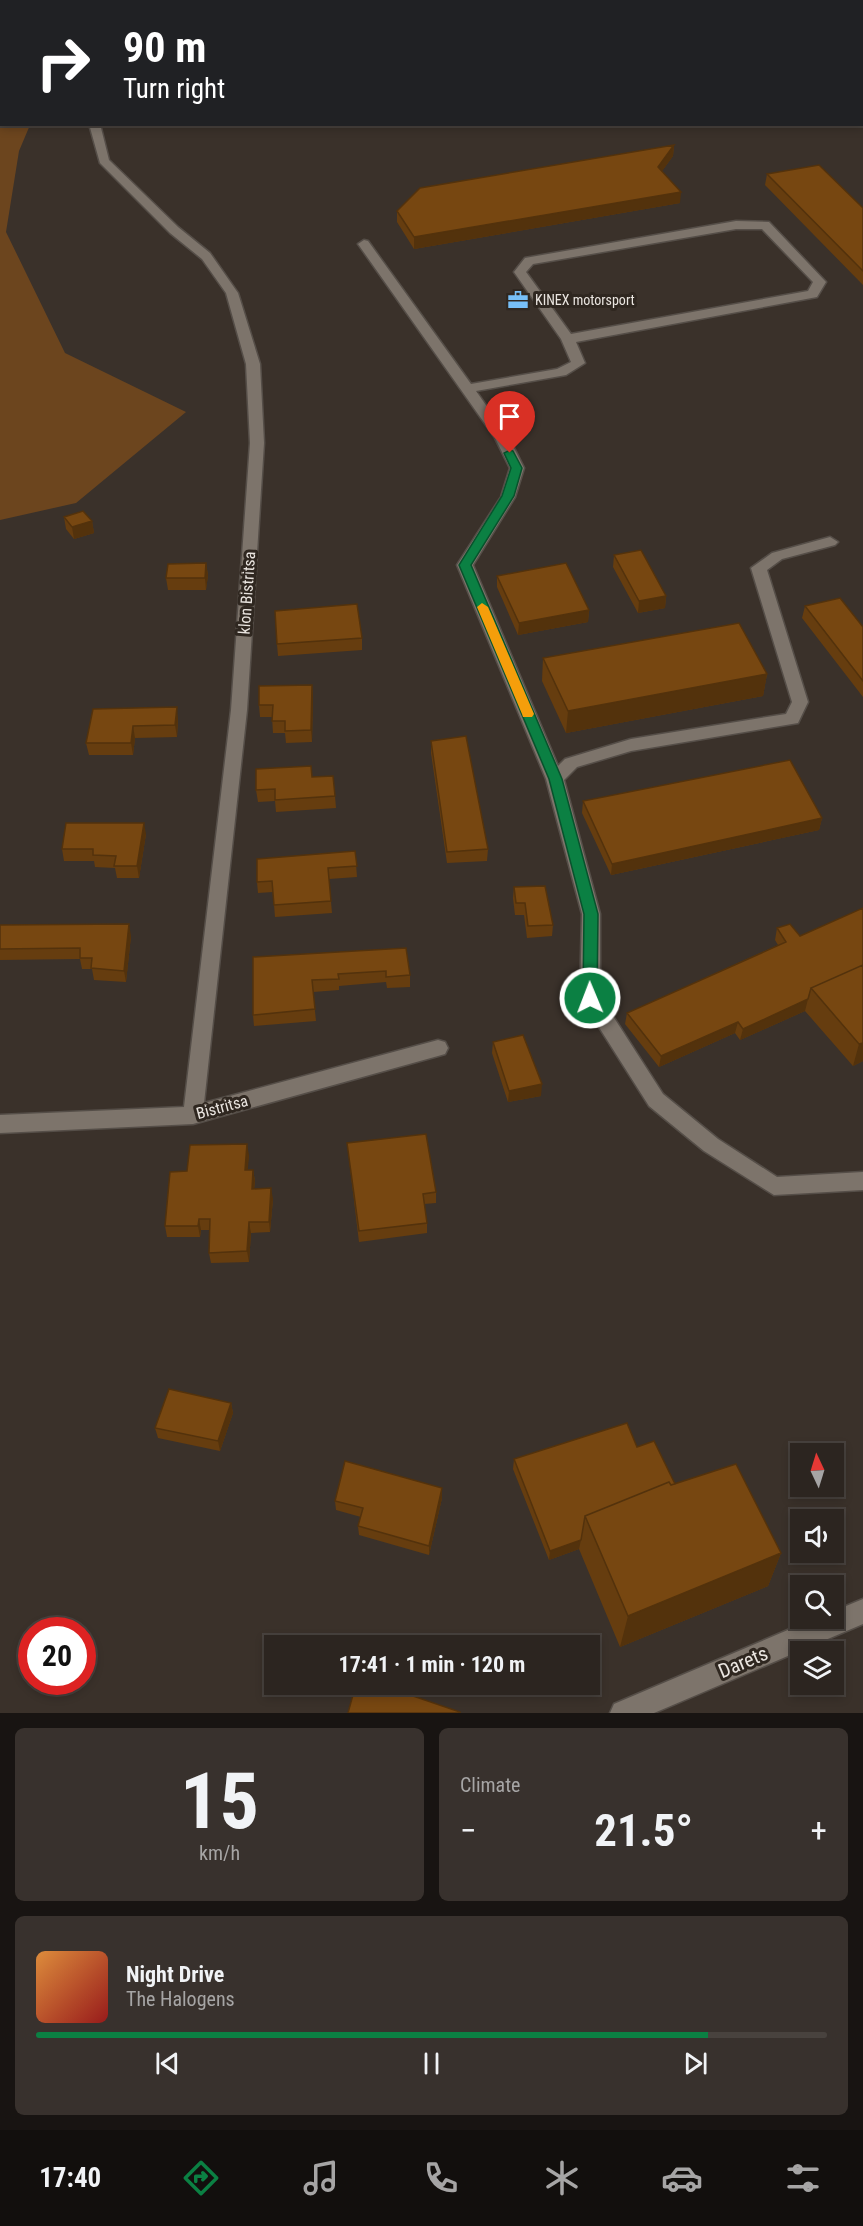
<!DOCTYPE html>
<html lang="en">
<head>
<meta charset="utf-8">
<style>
	:root { --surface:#2c2520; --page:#38312d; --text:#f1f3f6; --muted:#a6a5a5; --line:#48423e; --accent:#0b8043 }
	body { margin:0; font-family:"Roboto Condensed",sans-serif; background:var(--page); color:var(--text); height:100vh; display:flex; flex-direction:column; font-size:22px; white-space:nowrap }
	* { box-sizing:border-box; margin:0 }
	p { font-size:20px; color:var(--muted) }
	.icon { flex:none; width:33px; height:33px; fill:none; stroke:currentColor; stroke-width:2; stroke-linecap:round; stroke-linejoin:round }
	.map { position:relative; height:1713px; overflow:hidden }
	.side { display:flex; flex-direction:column; gap:15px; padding:15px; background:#181412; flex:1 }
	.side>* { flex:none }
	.hud { position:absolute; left:0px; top:0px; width:864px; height:126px; box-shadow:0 3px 9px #0003,0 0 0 2px var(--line); background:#202124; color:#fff; overflow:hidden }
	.needle { width:39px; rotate:356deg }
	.buttons { position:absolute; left:790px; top:1443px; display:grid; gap:12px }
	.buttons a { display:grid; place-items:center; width:54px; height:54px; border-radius:0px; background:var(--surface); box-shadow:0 3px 9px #0003,0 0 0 2px var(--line); font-size:30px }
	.speed { position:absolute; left:18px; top:1617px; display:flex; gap:12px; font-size:30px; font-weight:700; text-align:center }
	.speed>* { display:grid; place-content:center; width:78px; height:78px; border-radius:50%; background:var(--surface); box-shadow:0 3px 9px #0003,0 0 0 2px var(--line); line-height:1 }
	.speed .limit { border:9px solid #d22; background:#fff; color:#111 }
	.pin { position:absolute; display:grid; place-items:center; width:51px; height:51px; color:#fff; margin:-62px -26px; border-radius:50% 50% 50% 0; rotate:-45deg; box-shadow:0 0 6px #0007 }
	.pin .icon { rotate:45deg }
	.me { position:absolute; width:66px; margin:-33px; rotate:359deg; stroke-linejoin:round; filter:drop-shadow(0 0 4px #0008) }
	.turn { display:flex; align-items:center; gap:21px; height:126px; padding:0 24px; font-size:27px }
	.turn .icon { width:78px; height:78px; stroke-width:2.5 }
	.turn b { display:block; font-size:42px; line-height:51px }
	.big { font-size:45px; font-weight:700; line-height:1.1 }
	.side .card { flex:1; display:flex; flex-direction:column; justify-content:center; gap:9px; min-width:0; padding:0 21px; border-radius:9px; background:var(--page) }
	.side .dial { align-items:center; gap:0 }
	.dial b { font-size:78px; line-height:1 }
	.song { display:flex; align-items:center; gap:18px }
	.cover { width:72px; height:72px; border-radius:9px; background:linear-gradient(135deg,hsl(30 70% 55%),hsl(0 70% 35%)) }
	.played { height:6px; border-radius:3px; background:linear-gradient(90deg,var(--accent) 85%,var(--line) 85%) }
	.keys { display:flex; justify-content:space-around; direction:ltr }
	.heat { display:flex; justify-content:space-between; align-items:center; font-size:33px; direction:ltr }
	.side .tiles { flex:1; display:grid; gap:15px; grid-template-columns:1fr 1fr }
	.card:last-child { grid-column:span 2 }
	.trip { position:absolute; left:264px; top:1635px; width:336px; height:60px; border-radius:0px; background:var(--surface); box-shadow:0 3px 9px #0003,0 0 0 2px var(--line); font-weight:700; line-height:60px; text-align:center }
	.menu { display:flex; height:96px; justify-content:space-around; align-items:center; background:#120f0d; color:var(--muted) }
	.menu .icon { width:42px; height:42px }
	.menu .on { color:var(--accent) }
	.menu b { font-size:27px; color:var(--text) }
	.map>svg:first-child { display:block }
	.green { fill:#6c451e }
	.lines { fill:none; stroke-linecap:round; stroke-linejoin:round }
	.minor-casing { stroke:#554e48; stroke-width:3 }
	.minor { fill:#7d746b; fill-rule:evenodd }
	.wall { fill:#663d0f }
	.shaded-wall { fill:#53320c }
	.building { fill:#774711; stroke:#53320c; stroke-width:1.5 }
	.route { fill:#0b8043; stroke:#07532c; stroke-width:1.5 }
	.slow { fill:#f59e0b }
	.labels { text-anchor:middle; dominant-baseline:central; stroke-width:6; stroke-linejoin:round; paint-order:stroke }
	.far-poi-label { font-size:14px; fill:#eae5e0; stroke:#2f2720; text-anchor:start }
	.street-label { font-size:16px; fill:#eae5e0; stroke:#2f2720 }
	.near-street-label { font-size:20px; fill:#eae5e0; stroke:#2f2720 }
</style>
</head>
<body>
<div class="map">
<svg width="863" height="1713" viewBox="0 0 863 1713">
	<rect width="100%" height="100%" fill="#3a312a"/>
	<path class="green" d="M0 10 2 124 30 125 19 151 6 232 65 353 186 412 76 503 0 520Z"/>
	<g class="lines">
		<g class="minor-casing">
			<path id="minor" d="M150 0H160V2H150Z
				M89 124H100L109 160 178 227 210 253 238 293 260 364 264 443 247 710 204 1103 438 1040 445 1042 448 1048 445 1054 438 1056 193 1124 0 1133V1115L184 1107 231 710 250 443 246 364 226 293 202 259 170 233 100 163Z
				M736 221 769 222 826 282 817 297 576 342 585 363 566 375 476 391 509 438 524 468 515 497 473 565 558 766 565 759 631 739 786 714 792 702 751 568 772 553 830 537 838 542 835 545 782 559 767 570 808 702 798 723 631 751 577 767 564 780 600 914V996L663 1094 718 1139 777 1177 863 1172V1190L774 1195 704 1151 649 1106 583 1002 580 997 582 914 546 779 457 565 501 497 510 468 495 438 358 244 364 240 368 241 471 384 557 369 571 362 561 339 514 272 525 258ZM736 229H762L813 282 808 291 571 334 526 272 533 264Z
				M863 1599V1624L654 1713H610L614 1704 816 1618H834V1611Z"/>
		</g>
		<use href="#minor" class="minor"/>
	</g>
	<path class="wall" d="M674 145 673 156 662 171 680 203 414 249 397 222V211Z
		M767 174 863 208V285L765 185Z
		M64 517 92 521 94 533 74 539 66 529Z
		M614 555 666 596 665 608 638 613 613 567Z
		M206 563 208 575 206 590H168L166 578Z
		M497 576 589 610 588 622 518 635 497 587Z
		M805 606 863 627V697L802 618Z
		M362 638V650L278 656 277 644Z
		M543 658 767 674 763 696 566 733 542 681Z
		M312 685 313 697 312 742 286 743 285 733H273L272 717H260L259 705Z
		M93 709 178 719 177 737 135 738 133 755H89L86 743Z
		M431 741 488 849 487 861 447 863 431 753Z
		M312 777 335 796 336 808 276 812 275 801 258 802 256 790Z
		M583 801 822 818 819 830 611 875 582 813Z
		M146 834 139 878H117L115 868 95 867 94 861H64L62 849Z
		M355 851 357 877 329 879 332 913 275 917 273 892 258 893 257 882Z
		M514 887 553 925 552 936 527 938 524 915H515L513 898Z
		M863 908V1061L853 1066 805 1011 740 1040 735 1033 659 1067 625 1024 627 1013 778 945 775 940 777 928 800 936Z
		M0 925 131 936 126 982 94 980 92 969H82L80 959 0 960Z
		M406 948 410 975V987L387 988 386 982 339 986V990L313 992 316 1021 254 1026 253 1015V957Z
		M493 1042 541 1096 508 1102 492 1053Z
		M347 1143 436 1192V1203L424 1204 427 1223V1233L359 1242Z
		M249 1155 247 1170H253L255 1181 254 1189 273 1199 270 1232 251 1233 249 1262 211 1263 209 1253 210 1230H201L200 1237H167L165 1226 187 1171Z
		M231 1403 233 1413 220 1451 158 1438 155 1428Z
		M637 1447 675 1484 781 1553 768 1586 620 1647 579 1549 549 1560 513 1469 514 1459Z
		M442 1488V1498L429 1555 359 1535 358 1526 361 1517 336 1510 335 1501Z"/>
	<path class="shaded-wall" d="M674 145 673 156 657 178 658 167Z
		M681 192 680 203 414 249V237Z
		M92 521 94 533 74 539 72 527Z
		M206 563 208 575 206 590 205 578Z
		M666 596 665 608 638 613 639 601Z
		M589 610 588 622 518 635 519 623Z
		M767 674 763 696 566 733 568 711Z
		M312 685 313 697 312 742 311 730Z
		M177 707 178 719 177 737 175 725Z
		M133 726 135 738 133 755 131 743Z
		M822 818 819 830 611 875 612 864Z
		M144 823 146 834 139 878 137 866Z
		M129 924 131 936 126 982 124 971Z
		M808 999 805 1011 740 1040 743 1029Z
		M738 1022 735 1033 659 1067 661 1056Z
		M863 1043V1061L853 1066 859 1044Z
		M542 1084 541 1096 508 1102 509 1091Z
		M247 1144 249 1155 247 1181 245 1170Z
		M253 1170 255 1181 253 1200 252 1189Z
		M271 1188 273 1199 270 1232 269 1222Z
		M199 1219 201 1230 200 1237 198 1226Z
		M249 1222 251 1233 249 1262 247 1251Z
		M231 1403 233 1413 220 1451 218 1441Z
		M442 1488V1498L429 1555V1546Z
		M581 1540 579 1549 549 1560 550 1551Z
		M781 1553 768 1586 620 1647 628 1616Z"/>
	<path class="building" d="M674 145 658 167 681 192 414 237 397 211 420 188Z
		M819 165 863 208V271L767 174Z
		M83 511 92 521 72 527 64 517Z
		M641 550 666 596 639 601 614 555Z
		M206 563 205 578H166L168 564Z
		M566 563 589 610 519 623 497 576Z
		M840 598 863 627V681L805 606Z
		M357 604 362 638 277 644 275 611Z
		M739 623 767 674 568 711 543 658Z
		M312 685 311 730 285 731V721H272L273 705H259V686Z
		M177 707 175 725 133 726 131 743H86L93 709Z
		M466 736 488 849 447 852 431 741Z
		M790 760 822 818 612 864 583 801Z
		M311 766 312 777 333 776 335 796 275 800V789L256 790V769Z
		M66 823H144L137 866H114L116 856 93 855V849H62Z
		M355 851 357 866 328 868 331 901 274 905 272 881 257 882V859Z
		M545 886 553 925 528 926 525 903H516L514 887Z
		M863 908V965L811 988 808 999 743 1029 738 1022 661 1056 627 1013 786 942 777 928 790 924 800 936Z
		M129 924 124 971 91 968 92 958H80V948L0 949V925Z
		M406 948 410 975 386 977V971L338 974 339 979 312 980 315 1009 253 1015V957Z
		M863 965V1043L859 1044 811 988Z
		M523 1035 542 1084 509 1091 493 1042Z
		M426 1134 436 1192 423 1194 427 1223 359 1231 347 1143Z
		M247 1144 245 1170H253L252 1189 271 1188 269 1222H249L247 1251 209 1253 210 1219H199L198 1226H165L170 1172 187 1171 190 1145Z
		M169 1389 231 1403 218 1441 155 1428Z
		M627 1423 637 1447 654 1441 675 1484 671 1485 669 1482 585 1516 581 1540 550 1551 514 1459Z
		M345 1461 442 1488 429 1546 358 1526 363 1508 335 1501Z
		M736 1464 781 1553 628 1616 585 1516 669 1482 671 1485Z
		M356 1684H378L460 1712V1713H348Z"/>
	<path class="route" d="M510 450 513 451 522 468 514 496 471 565 562 779 598 914 597 998 590 1003 583 998 584 914 549 779 459 565 502 496 511 468 504 453Z"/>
	<path class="slow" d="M482 603 488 607 534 714 532 717H523L522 714 477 607Z"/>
	<defs>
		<g id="office-bare" transform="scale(1.62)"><path d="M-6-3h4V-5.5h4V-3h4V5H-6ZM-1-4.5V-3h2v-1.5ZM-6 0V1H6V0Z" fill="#77bff7" stroke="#2f2720" stroke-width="2.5" paint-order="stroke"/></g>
	</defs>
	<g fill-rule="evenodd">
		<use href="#office-bare" x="518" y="300"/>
	</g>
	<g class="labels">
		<g class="far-poi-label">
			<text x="535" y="300">KINEX motorsport</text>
		</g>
		<g class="street-label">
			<text transform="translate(247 593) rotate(-86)">klon Bistritsa</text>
			<text transform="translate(222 1107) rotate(-15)">Bistritsa</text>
		</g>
		<g class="near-street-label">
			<text transform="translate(743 1662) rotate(-23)">Darets</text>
		</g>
	</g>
</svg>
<div class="buttons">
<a><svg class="needle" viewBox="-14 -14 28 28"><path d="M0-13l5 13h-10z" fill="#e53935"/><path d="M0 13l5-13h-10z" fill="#a6a5a5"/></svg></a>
<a><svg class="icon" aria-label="sound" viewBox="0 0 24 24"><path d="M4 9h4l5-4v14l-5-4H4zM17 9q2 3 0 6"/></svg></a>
<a><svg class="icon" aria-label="search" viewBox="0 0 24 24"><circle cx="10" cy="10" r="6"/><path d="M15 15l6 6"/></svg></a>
<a><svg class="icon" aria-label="layers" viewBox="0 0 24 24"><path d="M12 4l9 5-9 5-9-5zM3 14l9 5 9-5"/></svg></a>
</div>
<div class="speed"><div class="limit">20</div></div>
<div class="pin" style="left:510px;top:453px;background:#d93025"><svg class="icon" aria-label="arrive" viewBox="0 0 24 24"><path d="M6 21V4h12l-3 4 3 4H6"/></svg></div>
<svg class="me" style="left:590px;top:998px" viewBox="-20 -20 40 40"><circle r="17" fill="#0b8043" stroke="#fff" stroke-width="3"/><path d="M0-11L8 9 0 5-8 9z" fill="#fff"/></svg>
<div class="trip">17:41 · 1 min · 120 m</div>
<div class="hud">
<div class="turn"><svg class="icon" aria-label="right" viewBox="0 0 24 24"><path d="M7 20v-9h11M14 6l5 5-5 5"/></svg><div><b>90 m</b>Turn right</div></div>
</div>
</div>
<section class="side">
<div class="tiles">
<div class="card dial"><b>15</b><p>km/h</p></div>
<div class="card"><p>Climate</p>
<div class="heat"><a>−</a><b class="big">21.5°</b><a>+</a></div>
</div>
<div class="card">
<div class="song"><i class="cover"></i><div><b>Night Drive</b><p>The Halogens</p></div></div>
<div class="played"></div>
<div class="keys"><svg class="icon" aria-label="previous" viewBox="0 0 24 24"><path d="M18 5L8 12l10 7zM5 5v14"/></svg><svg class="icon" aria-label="pause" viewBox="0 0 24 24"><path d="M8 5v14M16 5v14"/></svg><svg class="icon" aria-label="next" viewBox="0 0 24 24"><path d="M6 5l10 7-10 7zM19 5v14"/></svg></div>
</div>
</div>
</section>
<nav class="menu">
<b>17:40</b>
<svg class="icon on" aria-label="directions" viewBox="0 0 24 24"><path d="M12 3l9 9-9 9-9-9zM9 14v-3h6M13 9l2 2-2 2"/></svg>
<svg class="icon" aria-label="music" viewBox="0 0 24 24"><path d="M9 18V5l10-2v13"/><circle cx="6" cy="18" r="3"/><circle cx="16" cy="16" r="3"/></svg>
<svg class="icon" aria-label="phone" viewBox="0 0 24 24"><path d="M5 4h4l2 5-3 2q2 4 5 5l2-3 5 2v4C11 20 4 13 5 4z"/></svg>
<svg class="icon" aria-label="climate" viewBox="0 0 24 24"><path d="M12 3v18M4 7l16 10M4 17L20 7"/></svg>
<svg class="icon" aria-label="car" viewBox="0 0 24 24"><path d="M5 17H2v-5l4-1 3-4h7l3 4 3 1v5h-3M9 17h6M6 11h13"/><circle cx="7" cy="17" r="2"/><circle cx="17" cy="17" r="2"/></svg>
<svg class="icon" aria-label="filters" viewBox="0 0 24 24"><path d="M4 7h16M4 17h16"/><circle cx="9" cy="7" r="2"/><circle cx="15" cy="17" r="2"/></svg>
</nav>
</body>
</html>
